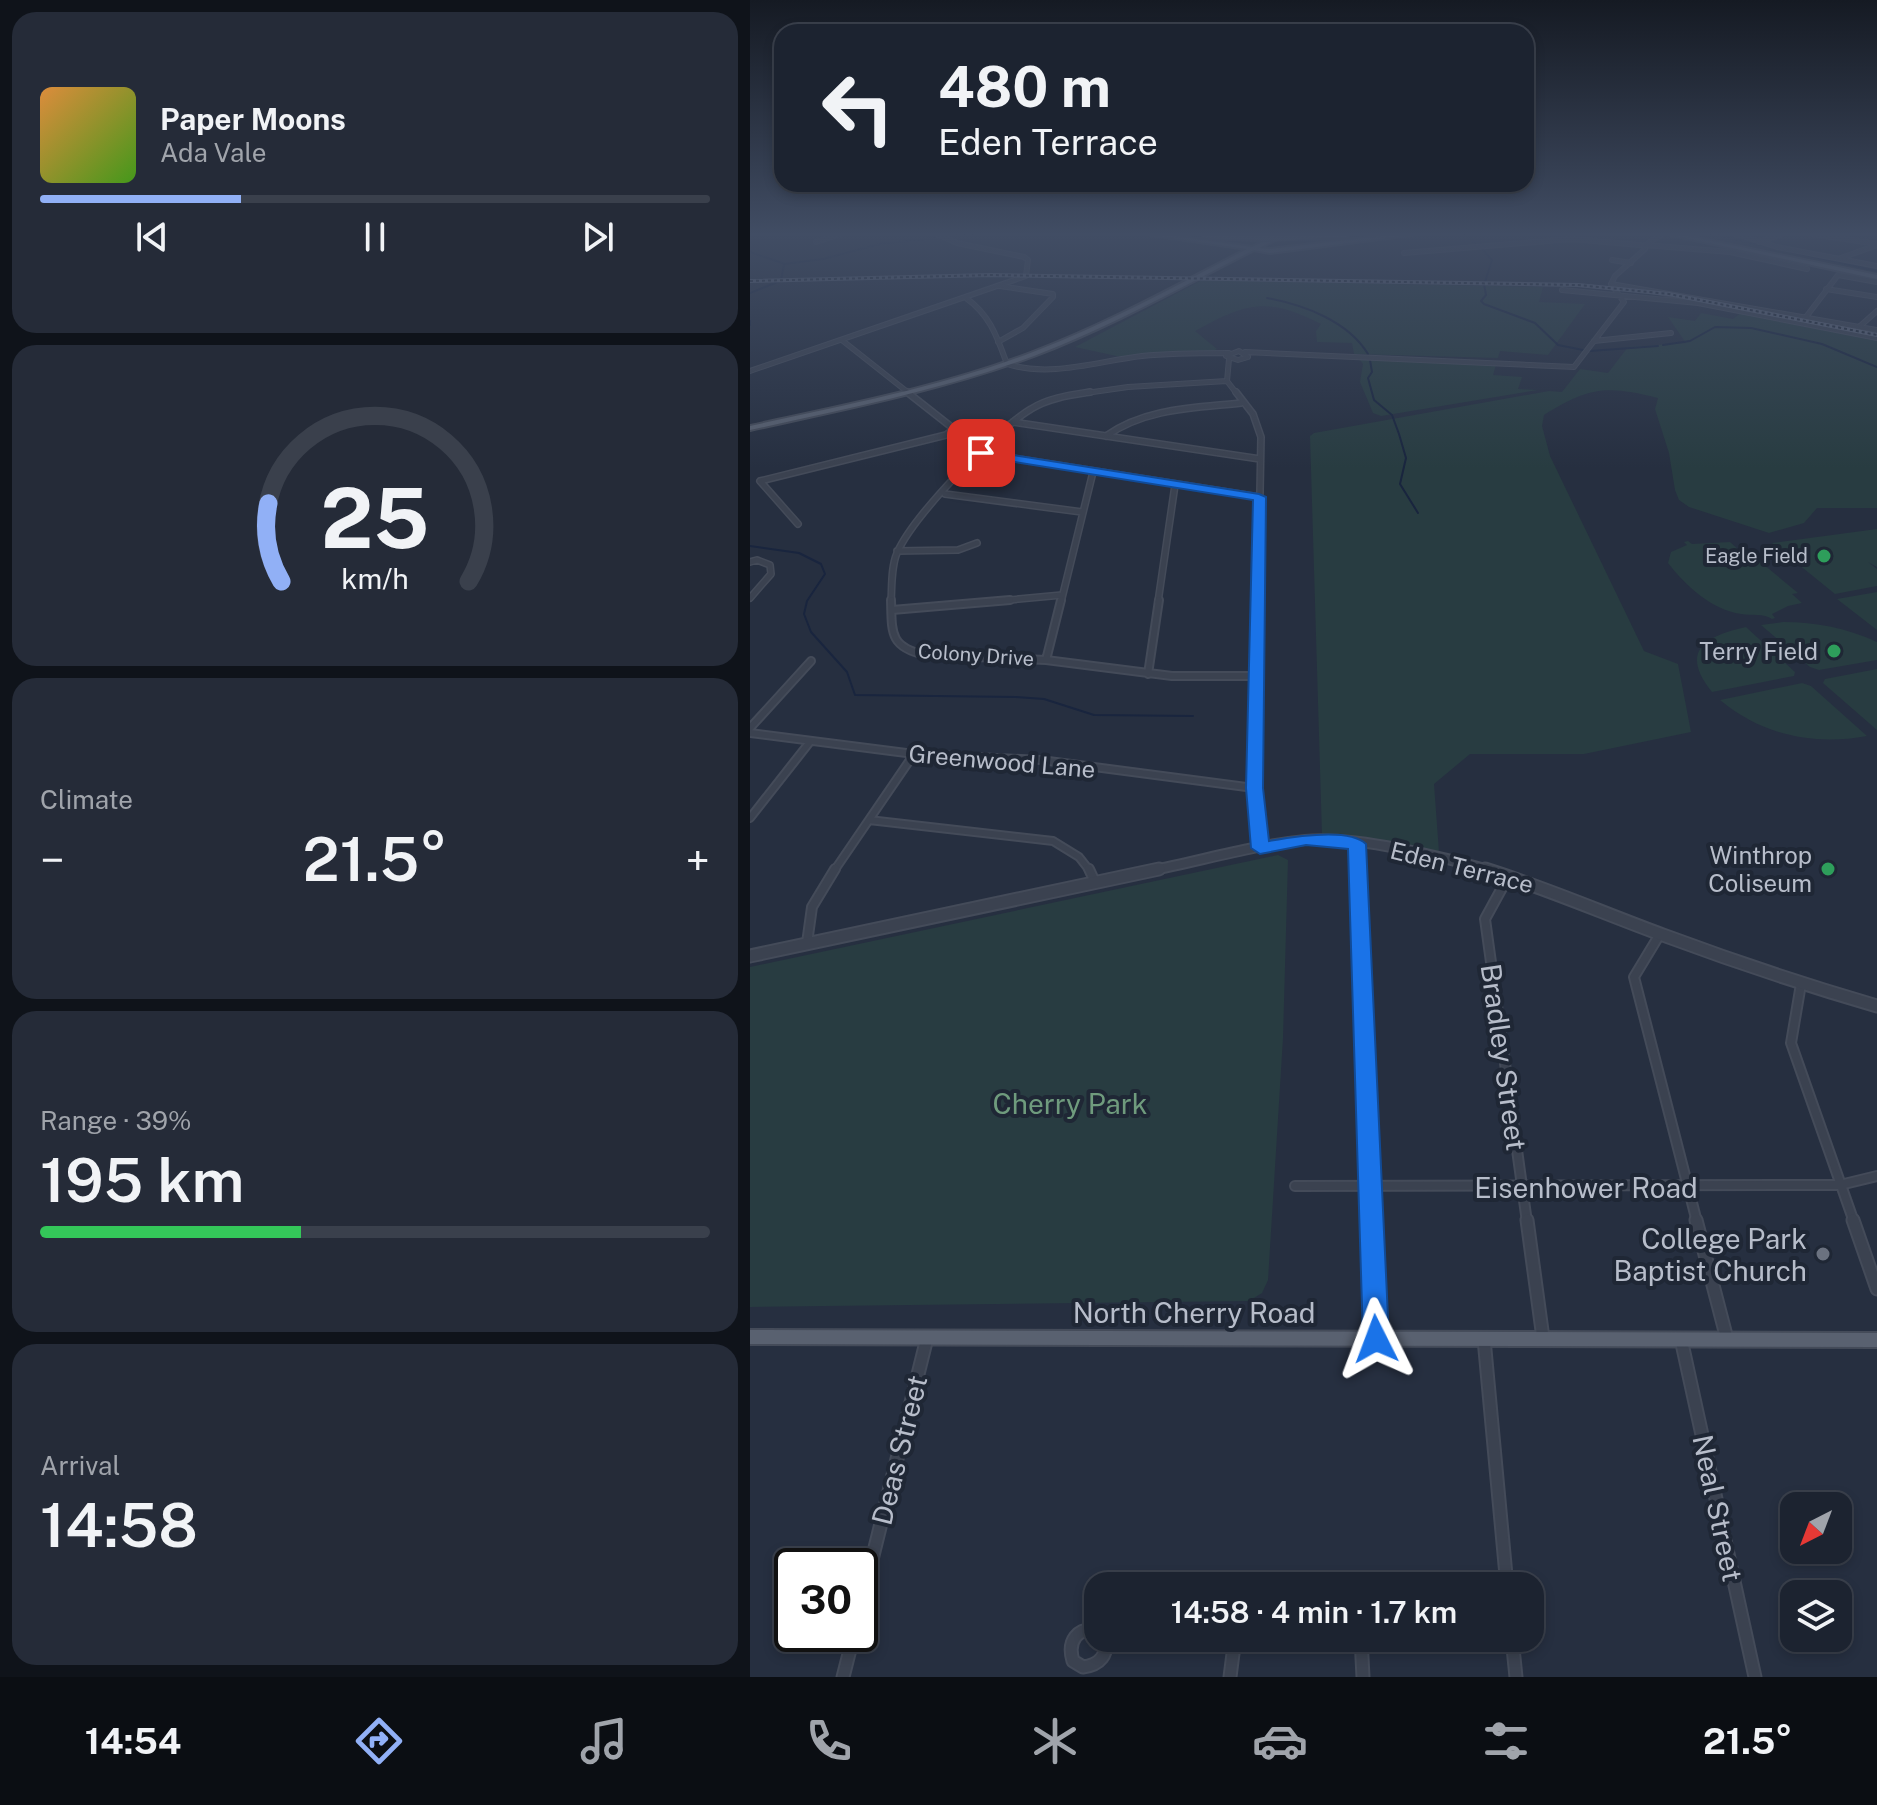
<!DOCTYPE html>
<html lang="en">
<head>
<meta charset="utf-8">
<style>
	:root { --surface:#1c2330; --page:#252b38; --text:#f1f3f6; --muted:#a0a4ab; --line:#3a404c; --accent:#91b0f6 }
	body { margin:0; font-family:"Public Sans",sans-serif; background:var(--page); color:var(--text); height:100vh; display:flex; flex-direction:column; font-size:30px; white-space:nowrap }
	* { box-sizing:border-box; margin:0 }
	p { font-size:26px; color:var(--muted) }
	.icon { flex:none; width:44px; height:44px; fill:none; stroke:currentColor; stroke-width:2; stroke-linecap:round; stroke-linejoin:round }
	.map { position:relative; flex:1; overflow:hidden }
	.drawer { display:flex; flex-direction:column; gap:12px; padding:12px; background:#0f131a; width:750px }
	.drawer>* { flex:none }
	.top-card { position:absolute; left:24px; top:24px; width:760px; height:168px; border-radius:24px; box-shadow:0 4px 12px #0003,0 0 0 2px var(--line); background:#1c2330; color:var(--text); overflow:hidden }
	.needle { width:52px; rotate:222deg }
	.buttons { position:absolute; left:1030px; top:1492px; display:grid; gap:16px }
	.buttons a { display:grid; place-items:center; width:72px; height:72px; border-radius:16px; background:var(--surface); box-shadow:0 4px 12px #0003,0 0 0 2px var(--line); font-size:40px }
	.speed { position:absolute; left:24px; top:1548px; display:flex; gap:16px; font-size:40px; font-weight:700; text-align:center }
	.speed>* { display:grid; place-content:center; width:104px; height:104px; border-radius:50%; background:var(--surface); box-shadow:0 4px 12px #0003,0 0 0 2px var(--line); line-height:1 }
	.speed .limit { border:4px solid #111; border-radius:12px; background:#fff; color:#111 }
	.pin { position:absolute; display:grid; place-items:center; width:68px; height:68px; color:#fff; margin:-34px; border-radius:16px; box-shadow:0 4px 12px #0006 }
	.me { position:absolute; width:88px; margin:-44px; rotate:357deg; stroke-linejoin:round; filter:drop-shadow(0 0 6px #0008) }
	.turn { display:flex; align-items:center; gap:28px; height:168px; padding:0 32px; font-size:36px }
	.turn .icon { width:104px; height:104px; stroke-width:2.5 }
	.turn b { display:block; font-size:56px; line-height:68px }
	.big { font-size:60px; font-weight:600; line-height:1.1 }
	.drawer .tile { flex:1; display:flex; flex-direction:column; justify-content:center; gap:12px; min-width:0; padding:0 28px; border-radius:24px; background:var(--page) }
	.drawer .dial { align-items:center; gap:0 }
	.dial svg { height:208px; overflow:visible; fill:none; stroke:var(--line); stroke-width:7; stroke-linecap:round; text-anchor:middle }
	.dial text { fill:var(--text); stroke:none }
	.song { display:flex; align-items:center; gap:24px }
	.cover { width:96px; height:96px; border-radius:12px; background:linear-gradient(135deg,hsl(30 70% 55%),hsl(100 70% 35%)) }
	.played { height:8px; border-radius:4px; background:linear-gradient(90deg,var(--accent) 30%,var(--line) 30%) }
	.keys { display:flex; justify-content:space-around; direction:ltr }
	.heat { display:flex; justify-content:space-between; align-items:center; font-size:44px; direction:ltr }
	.charge { height:12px; border-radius:6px; background:linear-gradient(90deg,#34c759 39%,var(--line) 0) }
	.trip { position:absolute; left:334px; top:1572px; width:460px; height:80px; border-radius:24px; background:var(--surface); box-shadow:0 4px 12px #0003,0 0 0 2px var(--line); font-weight:600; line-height:80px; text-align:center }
	.tabs { display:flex; height:128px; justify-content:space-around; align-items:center; background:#0b0e13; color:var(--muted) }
	.tabs .icon { width:56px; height:56px }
	.tabs .on { color:var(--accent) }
	.tabs b { font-size:36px; color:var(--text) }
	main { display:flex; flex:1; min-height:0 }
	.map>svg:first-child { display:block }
	.green { fill:#283c41 }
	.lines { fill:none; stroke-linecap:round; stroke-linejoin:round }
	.stream { stroke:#19253e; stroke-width:2 }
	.minor-far4-casing { stroke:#444b59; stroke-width:6 }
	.minor-far3-casing { stroke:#444b59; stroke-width:8 }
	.minor-far2-casing { stroke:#444b59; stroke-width:10 }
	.minor-far1-casing { stroke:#444b59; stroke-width:12 }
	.minor-casing { stroke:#444b59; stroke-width:15 }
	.tertiary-far1-casing { stroke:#444b59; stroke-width:12 }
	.tertiary-casing { stroke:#444b59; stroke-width:15 }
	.primary-casing { stroke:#444b59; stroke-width:4 }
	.minor-far4 { stroke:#3b4250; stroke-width:4 }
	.minor-far3 { stroke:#3b4250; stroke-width:5 }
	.minor-far2 { stroke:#3b4250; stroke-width:6 }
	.minor-far1 { stroke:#3b4250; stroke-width:8 }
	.minor { stroke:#3b4250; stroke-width:11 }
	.tertiary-far1 { stroke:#3b4250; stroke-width:8 }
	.tertiary { stroke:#3b4250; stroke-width:11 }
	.primary { fill:#596170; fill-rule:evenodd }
	.rail-casing { stroke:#5d6577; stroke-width:4 }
	.rail { stroke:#1f2735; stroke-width:2; stroke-dasharray:3; stroke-linecap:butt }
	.primary-bridge-casing { stroke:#444b59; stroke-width:8; stroke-linecap:butt }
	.primary-bridge { stroke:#596170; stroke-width:6 }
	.route { fill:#1a73e8; stroke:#114b97; stroke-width:2 }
	.leisure-dot { fill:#2e9e5b; stroke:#1f2735; stroke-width:3 }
	.worship-dot { fill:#6b7280; stroke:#1f2735; stroke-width:3 }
	.labels { text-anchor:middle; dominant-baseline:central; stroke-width:8; stroke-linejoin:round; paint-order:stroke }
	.far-poi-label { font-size:20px; fill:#b7bdca; stroke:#1f2735; text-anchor:end }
	.far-street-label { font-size:20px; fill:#b7bdca; stroke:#1f2735 }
	.poi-label { font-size:24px; fill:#b7bdca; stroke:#1f2735; text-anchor:end }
	.street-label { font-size:24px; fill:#b7bdca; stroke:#1f2735 }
	.near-street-label { font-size:28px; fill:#b7bdca; stroke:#1f2735 }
	.near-park-label { font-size:28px; fill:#6f9b7d; stroke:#1f2735 }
	.near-poi-label { font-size:28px; fill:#b7bdca; stroke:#1f2735; text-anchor:end }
</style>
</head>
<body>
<main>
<section class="drawer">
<div class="tile">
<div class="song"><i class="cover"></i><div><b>Paper Moons</b><p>Ada Vale</p></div></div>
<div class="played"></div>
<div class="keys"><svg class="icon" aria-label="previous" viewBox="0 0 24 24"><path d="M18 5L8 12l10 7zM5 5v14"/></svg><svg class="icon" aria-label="pause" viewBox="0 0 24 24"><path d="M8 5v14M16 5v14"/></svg><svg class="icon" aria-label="next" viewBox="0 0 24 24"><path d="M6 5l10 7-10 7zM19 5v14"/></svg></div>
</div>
<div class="tile dial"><svg viewBox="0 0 100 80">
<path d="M14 69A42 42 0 1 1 86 69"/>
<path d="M14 69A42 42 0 0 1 9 39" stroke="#91b0f6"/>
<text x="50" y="56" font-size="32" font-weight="700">25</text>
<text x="50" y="72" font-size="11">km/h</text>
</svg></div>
<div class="tile"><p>Climate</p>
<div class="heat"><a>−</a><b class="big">21.5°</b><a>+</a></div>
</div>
<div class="tile"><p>Range · 39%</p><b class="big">195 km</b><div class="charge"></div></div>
<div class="tile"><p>Arrival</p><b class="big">14:58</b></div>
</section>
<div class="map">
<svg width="1127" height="1677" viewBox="0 0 1127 1677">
	<rect width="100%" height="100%" fill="#262f40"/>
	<path class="green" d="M452 280 793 287 789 302 835 304 798 355 750 351 748 358 604 354 602 343 567 342 566 331 571 324C516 296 496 303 445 331L467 349 462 352 371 357 325 347Z
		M992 312 1127 339V508H1067L1054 523 1019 533 939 507 929 500 925 490 919 453 905 409 908 398C856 385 839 387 794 415L792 426 800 456 894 651 928 664 941 732 834 754H720L684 784 689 852 638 841 572 835 560 436 564 433 799 391 812 392 830 369 858 373 878 347 936 343 918 317 945 321 951 313 983 319Z
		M609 359 746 365 743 375 772 377 768 389 788 390 631 416 623 413 610 382 613 364Z
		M1127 529V567L1118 562 1127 569V586L1085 594 1022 543Z
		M938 541 942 544 980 542 990 551 996 550 1048 593 1042 594 1052 603 1038 606 1022 614 1025 618 1022 619C1014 613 1001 616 991 614 962 610 936 586 918 563L921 552 937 545 934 542Z
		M1127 592V630L1087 599Z
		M1033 622C1067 622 1096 628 1127 642V660L1069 670 1060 667 1011 625Z
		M996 627 1045 672 1044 676 962 692C929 651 955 636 996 627Z
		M1127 669V730L1073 683 1075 679Z
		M1052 683 1061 686 1117 736C1063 746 1012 735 970 700Z
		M528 855 538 860 533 1038 518 1280 512 1293 499 1301 0 1307V967Z"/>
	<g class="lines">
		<path class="stream" d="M713 233 725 243
			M956 233 1127 271
			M197 237 227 233
			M732 249 742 260 735 282
			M0 252 35 264 73 259 130 244 187 238
			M31 280 34 265
			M734 284 736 295 731 301 734 304 785 323 808 345 833 350
			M0 293 30 281
			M517 298C554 305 598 321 618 354
			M0 321V325
			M913 345 940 341 965 327 1001 328 1072 344 1127 367
			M840 351 908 346
			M620 360 622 372 618 378 624 400 642 415 649 434 656 458 650 484 668 513
			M0 546 49 553 71 564 75 574 57 601 54 614 61 632 97 672 105 695 266 697 294 699 344 715 443 716"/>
		<g class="minor-far4-casing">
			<path id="minor-far4" d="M983 233 1027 247 1127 266
				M1057 233 1127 244
				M66 242 93 233
				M1009 242 1035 233
				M895 245 980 252 1057 269
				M654 253 821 239 890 245
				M1091 258 1127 245
				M862 260 881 263
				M861 284 1127 330
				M861 284 865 276 895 249 894 246 914 233
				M1076 289 1127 297
				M812 290 948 303 1127 338
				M216 298C240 315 247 337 257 364 301 378 348 361 392 356 421 353 450 353 479 353
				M1056 317 1088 275 1127 282
				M1109 327 1127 311
				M93 341 160 394
				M844 341 921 333
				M248 342 273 328 303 297V294L250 286
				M489 351 498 357 488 360 476 356Z
				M495 352 824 367 874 302 861 284
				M479 359 477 381 487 394
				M0 371 276 276 278 260 274 257 207 243 185 233
				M329 394 378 387 477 381"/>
		</g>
		<g class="minor-far3-casing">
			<path id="minor-far3" d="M486 392 503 414 511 437 508 602
				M263 422 510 459
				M356 436C396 408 444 408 491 403
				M231 453 509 497
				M195 494 332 512
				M48 524 10 481 196 435 204 429 157 392
				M147 551 208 550 227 543
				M0 562 7 560 20 565 21 574 0 598
				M141 602C142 586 141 567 147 553 163 516 247 429 281 409 298 398 321 395 340 392
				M238 602 312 595
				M311 602 343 472
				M408 602 425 485"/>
		</g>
		<g class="minor-far2-casing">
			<path id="minor-far2" d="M141 600C142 632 139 647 175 655L296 660 422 676H507
				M508 600 504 788 510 848
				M142 610 260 600
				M296 660 311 600
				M398 674 409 600
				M0 728 61 661
				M0 733 164 754 291 760 504 788
				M0 818 59 743
				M119 820 303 841 329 857 340 871
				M607 844 608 871
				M84 871 164 754"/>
		</g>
		<g class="minor-far1-casing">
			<path id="minor-far1" d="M339 869 345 882
				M608 869 622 1222
				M758 877 735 919 777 1222
				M910 934 884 977 947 1222
				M57 943 62 907 85 869
				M1051 984 1041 1043 1104 1222
				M545 1186 1090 1185 1127 1176"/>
		</g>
		<g class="minor-casing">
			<path id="minor" d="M621 1220 626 1338
				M777 1220 793 1338
				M946 1220 977 1339
				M1103 1220 1127 1289
				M734 1339 757 1586
				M931 1339 1005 1677
				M110 1608 177 1338
				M348 1630C327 1627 317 1641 323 1661L333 1667C350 1665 358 1655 356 1638
				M611 1638 613 1677
				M762 1638 766 1677
				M93 1677 104 1634
				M480 1677 485 1638"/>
		</g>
		<g class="tertiary-far1-casing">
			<path id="tertiary-far1" d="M399 871C451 861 503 845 555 840 604 835 694 857 742 871"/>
		</g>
		<g class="tertiary-casing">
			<path id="tertiary" d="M735 869C796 888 853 913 913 935 983 961 1055 985 1127 1006
				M0 956 409 869"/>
		</g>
		<g class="primary-casing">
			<path id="primary" d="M388 233H403L502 247 532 233H539L509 248 520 249 659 233H676L520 253 504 250C431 287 360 327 284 356 192 390 96 409 0 430V426C95 405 192 387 283 352 357 324 427 285 497 249Z
				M912 233H923L1127 275V279Z
				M595 234 597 237 544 239 541 237 544 235Z
				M452 235 512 236 515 238 512 240 454 238Z
				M0 1330 1127 1333V1347L0 1344Z"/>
		</g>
		<use href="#minor-far4" class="minor-far4"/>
		<use href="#minor-far3" class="minor-far3"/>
		<use href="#minor-far2" class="minor-far2"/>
		<use href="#minor-far1" class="minor-far1"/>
		<use href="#minor" class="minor"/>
		<use href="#tertiary-far1" class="tertiary-far1"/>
		<use href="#tertiary" class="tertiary"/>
		<use href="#primary" class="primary"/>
		<g class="rail-casing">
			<path id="rail" d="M0 281 240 275 828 285 919 294 1127 335"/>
		</g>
		<use href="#rail" class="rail"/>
		<g class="primary-bridge-casing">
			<path id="primary-bridge" d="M512 238 544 237"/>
		</g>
		<use href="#primary-bridge" class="primary-bridge"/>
	</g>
	<linearGradient id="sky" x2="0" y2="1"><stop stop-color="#151a23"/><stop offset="0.5" stop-color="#414d64"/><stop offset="1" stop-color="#414d64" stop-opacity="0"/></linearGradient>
	<rect width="1127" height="468" fill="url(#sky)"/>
	<path class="route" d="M231 450 509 494 516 497 513 788 519 841C541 837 599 827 616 844L639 1339 636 1347 626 1350 617 1347 613 1339 598 849 556 845 510 854 501 848 496 788 503 500 227 456 225 453Z"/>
	<g class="leisure-dot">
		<circle cx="1074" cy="556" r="8"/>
		<circle cx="1084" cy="651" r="8"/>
		<circle cx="1078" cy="869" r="8"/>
	</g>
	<circle class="worship-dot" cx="1073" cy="1254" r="8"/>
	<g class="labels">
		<g class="far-poi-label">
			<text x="1058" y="556">Eagle Field</text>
		</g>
		<g class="far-street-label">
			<text transform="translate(226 655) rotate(4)">Colony Drive</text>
		</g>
		<g class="poi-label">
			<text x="1068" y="651">Terry Field</text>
			<text x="1062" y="855">Winthrop<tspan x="1062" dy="28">Coliseum</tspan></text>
		</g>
		<g class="street-label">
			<text transform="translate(252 761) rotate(5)">Greenwood Lane</text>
			<text transform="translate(712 867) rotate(14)">Eden Terrace</text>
		</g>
		<g class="near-street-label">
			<text transform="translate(754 1057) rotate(82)">Bradley Street</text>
			<text x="836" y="1187">Eisenhower Road</text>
			<text x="444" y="1312">North Cherry Road</text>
			<text transform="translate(149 1450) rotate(-76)">Deas Street</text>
			<text transform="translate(968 1508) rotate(78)">Neal Street</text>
		</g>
		<g class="near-park-label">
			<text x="320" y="1103">Cherry Park</text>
		</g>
		<g class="near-poi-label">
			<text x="1057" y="1238">College Park<tspan x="1057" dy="32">Baptist Church</tspan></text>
		</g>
	</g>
</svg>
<div class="buttons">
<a><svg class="needle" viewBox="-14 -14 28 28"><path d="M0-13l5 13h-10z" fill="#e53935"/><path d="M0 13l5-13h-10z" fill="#a0a4ab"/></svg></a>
<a><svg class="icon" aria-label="layers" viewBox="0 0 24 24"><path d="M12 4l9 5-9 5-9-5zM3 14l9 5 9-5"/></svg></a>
</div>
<div class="speed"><div class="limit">30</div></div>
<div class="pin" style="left:231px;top:453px;background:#d93025"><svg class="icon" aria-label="arrive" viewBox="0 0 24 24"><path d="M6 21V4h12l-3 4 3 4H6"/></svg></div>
<svg class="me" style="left:626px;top:1339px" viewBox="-20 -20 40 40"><path d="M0-17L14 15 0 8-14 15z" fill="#1a73e8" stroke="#fff" stroke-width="4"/></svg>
<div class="trip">14:58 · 4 min · 1.7 km</div>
<div class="top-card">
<div class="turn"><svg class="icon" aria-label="left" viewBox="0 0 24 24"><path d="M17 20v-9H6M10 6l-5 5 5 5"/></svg><div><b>480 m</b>Eden Terrace</div></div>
</div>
</div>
</main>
<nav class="tabs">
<b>14:54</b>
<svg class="icon on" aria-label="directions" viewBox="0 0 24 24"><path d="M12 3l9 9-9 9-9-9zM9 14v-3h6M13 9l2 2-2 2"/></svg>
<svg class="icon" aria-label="music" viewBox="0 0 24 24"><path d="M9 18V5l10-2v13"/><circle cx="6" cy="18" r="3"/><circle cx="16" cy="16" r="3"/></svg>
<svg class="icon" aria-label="phone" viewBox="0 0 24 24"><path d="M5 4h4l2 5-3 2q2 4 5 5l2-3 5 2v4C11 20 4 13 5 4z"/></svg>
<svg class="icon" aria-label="climate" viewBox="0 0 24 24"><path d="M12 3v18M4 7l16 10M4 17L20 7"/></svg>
<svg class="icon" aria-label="car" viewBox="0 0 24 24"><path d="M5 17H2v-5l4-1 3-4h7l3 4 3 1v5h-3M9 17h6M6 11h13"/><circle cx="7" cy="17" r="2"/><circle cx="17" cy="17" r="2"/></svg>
<svg class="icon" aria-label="filters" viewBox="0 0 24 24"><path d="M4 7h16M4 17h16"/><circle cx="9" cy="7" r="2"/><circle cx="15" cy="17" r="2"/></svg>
<b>21.5°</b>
</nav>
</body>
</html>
